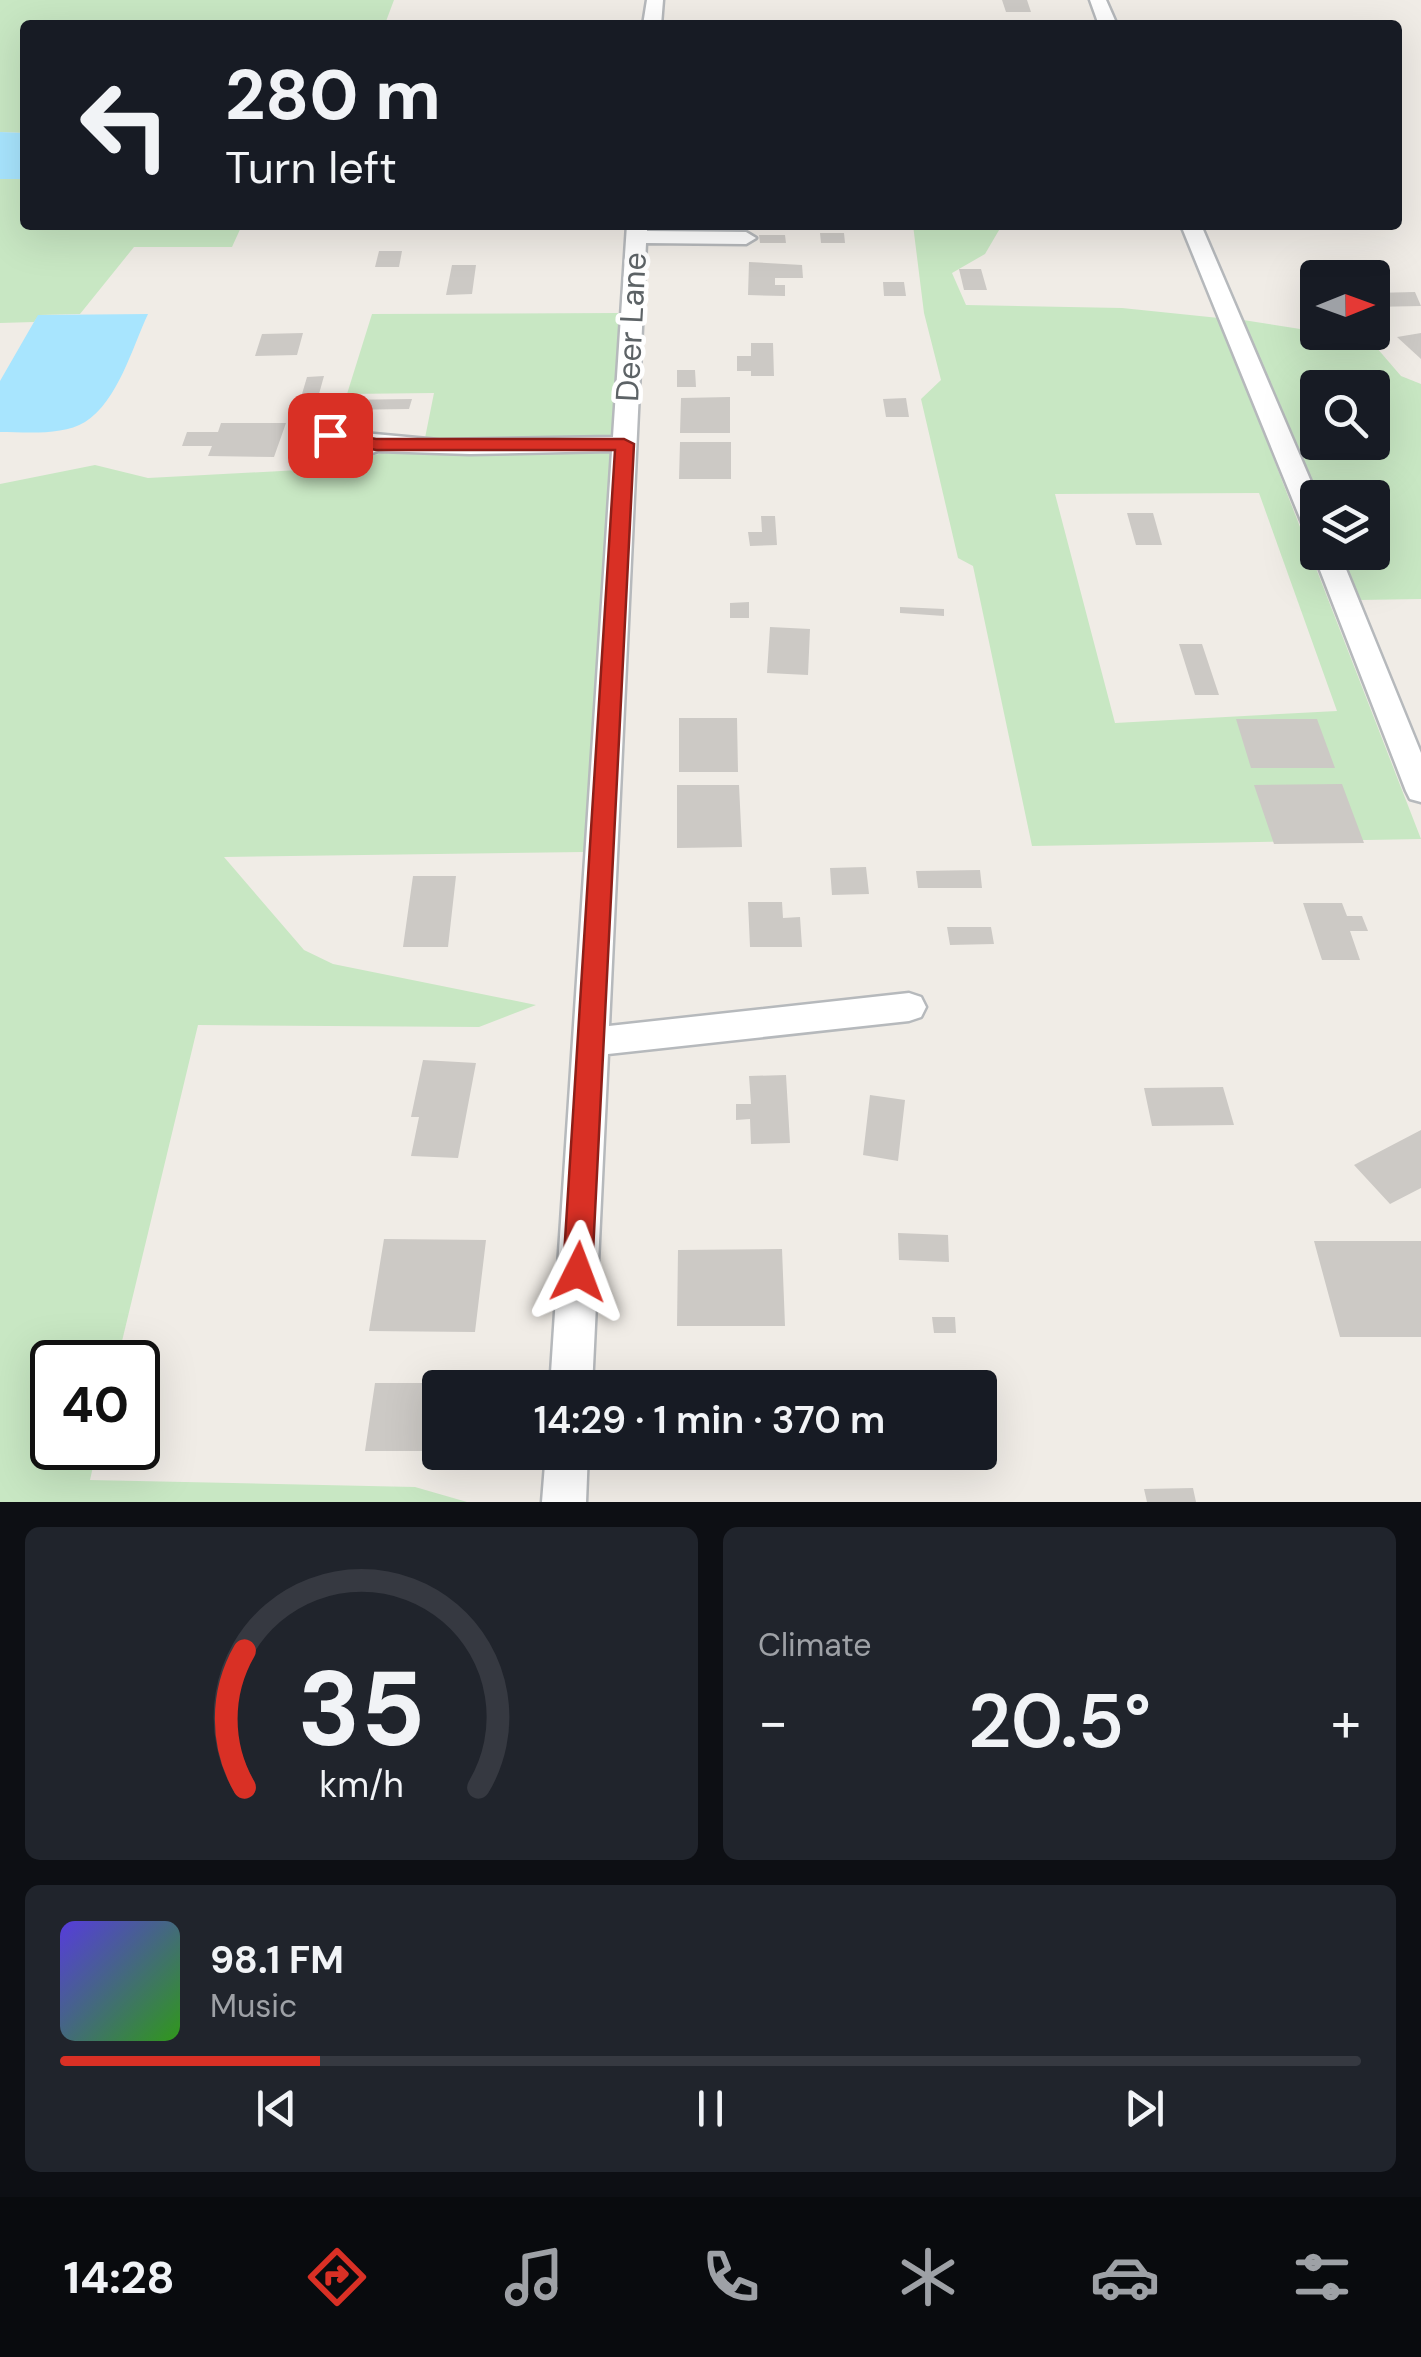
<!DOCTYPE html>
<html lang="en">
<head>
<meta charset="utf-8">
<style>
	:root { --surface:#171b24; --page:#20242c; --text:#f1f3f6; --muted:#9ea1a6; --line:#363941; --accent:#d93025 }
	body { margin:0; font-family:"DM Sans",sans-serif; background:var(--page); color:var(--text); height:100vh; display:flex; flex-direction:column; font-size:38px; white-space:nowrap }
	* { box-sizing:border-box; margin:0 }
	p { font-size:32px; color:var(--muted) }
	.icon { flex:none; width:55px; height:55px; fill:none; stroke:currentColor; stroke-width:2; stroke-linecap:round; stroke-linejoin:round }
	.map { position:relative; height:1502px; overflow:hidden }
	.side { display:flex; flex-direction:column; gap:25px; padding:25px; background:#0d0f14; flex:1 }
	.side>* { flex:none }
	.top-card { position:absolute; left:20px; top:20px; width:1382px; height:210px; border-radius:10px; box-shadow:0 10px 40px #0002; background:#171b24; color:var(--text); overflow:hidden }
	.needle { width:65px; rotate:89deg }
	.fabs { position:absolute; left:1300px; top:260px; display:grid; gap:20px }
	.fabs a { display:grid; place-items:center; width:90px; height:90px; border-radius:10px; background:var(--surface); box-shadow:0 10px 40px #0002; font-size:50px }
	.speed { position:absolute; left:30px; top:1340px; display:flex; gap:20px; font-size:50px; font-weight:700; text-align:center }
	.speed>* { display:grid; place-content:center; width:130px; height:130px; border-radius:50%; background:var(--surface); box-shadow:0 10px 40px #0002; line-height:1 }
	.speed .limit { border:5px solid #111; border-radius:15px; background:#fff; color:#111 }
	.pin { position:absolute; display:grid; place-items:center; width:85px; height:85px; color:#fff; margin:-42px; border-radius:20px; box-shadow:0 5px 15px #0006 }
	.me { position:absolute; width:110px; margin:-55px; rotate:3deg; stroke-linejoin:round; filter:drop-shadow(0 0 8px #0008) }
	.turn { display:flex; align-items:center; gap:35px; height:210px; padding:0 40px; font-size:45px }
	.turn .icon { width:130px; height:130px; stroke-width:2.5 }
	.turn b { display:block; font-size:70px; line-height:85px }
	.big { font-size:75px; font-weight:600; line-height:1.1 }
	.side .card { flex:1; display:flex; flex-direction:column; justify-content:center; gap:15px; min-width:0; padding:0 35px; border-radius:15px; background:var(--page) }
	.side .dial { align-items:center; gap:0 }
	.dial svg { height:260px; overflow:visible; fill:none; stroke:var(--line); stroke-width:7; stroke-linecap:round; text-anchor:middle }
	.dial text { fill:var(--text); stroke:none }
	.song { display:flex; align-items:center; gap:30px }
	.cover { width:120px; height:120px; border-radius:15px; background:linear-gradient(135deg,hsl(250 70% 55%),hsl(110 70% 35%)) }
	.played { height:10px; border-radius:5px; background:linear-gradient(90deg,var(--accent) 20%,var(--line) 20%) }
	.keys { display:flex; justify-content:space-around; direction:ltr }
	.heat { display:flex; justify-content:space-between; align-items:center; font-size:55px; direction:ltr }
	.side .tiles { flex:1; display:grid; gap:25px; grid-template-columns:1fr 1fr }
	.card:last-child { grid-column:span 2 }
	.trip { position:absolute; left:422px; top:1370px; width:575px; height:100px; border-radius:10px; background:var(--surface); box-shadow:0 10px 40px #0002; font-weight:600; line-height:100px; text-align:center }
	.tab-bar { display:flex; height:160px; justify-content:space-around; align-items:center; background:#090b0e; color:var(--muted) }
	.tab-bar .icon { width:70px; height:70px }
	.tab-bar .current { color:var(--accent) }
	.tab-bar b { font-size:45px; color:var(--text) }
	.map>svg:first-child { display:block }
	.green { fill:#c8e7c3; fill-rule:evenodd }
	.water { fill:#a8e5fe }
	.building { fill:#ccc9c5 }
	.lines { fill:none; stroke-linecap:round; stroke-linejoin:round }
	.minor-casing { stroke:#b6b9bc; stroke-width:5 }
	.minor { fill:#fff; fill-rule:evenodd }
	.route { fill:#d93025; stroke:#8d1f18; stroke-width:2.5 }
	.labels { text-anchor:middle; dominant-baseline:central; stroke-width:9; stroke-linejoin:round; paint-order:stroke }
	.street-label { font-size:32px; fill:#5d6366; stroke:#fff }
</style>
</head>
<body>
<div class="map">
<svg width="1421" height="1502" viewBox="0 0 1421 1502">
	<rect width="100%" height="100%" fill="#f0ece6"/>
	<path class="green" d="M0 0H394L385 24 25 25V133L0 132Z
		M0 179H25V225H242L232 247H134L80 314 39 315 34 322 0 323Z
		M913 225H1002L985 254 952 273 966 305 1122 308 1219 318 1421 839 1032 846 973 566 958 558 921 399 941 380 924 313ZM1259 493 1337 711 1115 723 1055 494Z
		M620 313 612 438H425L434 393 347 394 372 314Z
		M1243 320 1370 340 1401 376 1421 384V599L1359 600 1340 553 1372 552V498L1318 497ZM1318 388H1372V442H1318Z
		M391 451H611L584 852 224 857 304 950 333 964 536 1005 479 1027 198 1025 117 1362H52V1448H97L90 1480 415 1487 467 1502H0V484L95 465 148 478 318 469Z"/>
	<path class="water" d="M0 132 25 133V179H0Z
		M148 314C132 348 118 401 85 422 62 436 26 432 0 432V381L38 315Z"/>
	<path class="building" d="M1002 0H1027L1031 12H1006Z
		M820 233H844L845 243H821Z
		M759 235H785L786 243H760Z
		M379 251H402L399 267H375Z
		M1311 261H1349L1358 278H1320Z
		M749 262 802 265 803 278H775V285H785V296L748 295Z
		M452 265H476L472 294 446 295Z
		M959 269H981L987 290H964Z
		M883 282H904L906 296H884Z
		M1415 292 1421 306 1372 307V293Z
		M303 333 297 355 255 356 262 334Z
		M1421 333V359L1397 337Z
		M751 343H773L774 376H751V371H737V356H751Z
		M677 370H695L696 387H677Z
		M324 376 319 394H302L307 377Z
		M730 397V433H680L681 398Z
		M906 398 909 417H886L883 399Z
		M412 399 409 409 334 410 337 400Z
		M221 423H286L274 457 208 456 212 446H182L187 432H218Z
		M680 442H731V479H679Z
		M1127 513H1153L1162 545H1136Z
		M761 516H775L777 545 750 546 748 532H762Z
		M749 602V618H730V603Z
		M900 607 944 609V616L900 613Z
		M770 627 810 629 808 675 767 673Z
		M1179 644H1202L1219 695H1195Z
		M679 718H737L738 772H679Z
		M1236 719H1317L1335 768H1251Z
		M1342 784 1364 843 1274 844 1254 785Z
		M677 785H739L742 847 677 848Z
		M866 867 869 894 832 895 830 868Z
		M980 870 982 888H918L916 871Z
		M413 876H456L448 947H403Z
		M748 902H782L783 918 800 917 802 947H750Z
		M1303 903H1342L1347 916H1362L1368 931H1350L1360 960H1322Z
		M947 927H991L994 944 950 945Z
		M423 1060 476 1063 458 1158 411 1156 419 1117H411Z
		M786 1075 790 1143 751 1144 750 1119 736 1120V1104H751L749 1076Z
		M1223 1087 1234 1125 1152 1126 1144 1088Z
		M870 1095 905 1100 898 1161 863 1155Z
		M1421 1130V1188L1390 1204 1354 1165Z
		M898 1233 948 1235 949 1262 899 1260Z
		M384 1239 486 1240 475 1332 369 1331Z
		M1314 1241H1421V1337H1340Z
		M782 1249 785 1326H677L678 1250Z
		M932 1317H955L956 1333H934Z
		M708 1373H820L821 1388H708Z
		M375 1383H469L468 1388H440V1451H365Z
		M708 1452H824V1456H708Z
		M1193 1488 1196 1502H1147L1144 1489Z"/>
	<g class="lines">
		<g class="minor-casing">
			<path id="minor" d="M647 0H663L661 25H643Z
				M1090 0H1106L1117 25H1099Z
				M627 225H647V231L746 232 756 238 746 244 646 243 609 1026 909 993 921 997 926 1007 921 1017 909 1021 608 1054 592 1388H550L612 451 470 454 378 451 329 467 298 463 293 447 305 436 331 430 439 440 613 437ZM326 445 346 446 318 452Z
				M1181 225H1201L1318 498V538L1305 530Z
				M1317 546 1318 552H1339L1421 753V802L1410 799 1406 791 1313 552Z
				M546 1452H588L586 1502H542Z"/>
		</g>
		<use href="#minor" class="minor"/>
	</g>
	<path class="route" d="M330 430 376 439H624L634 444 592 1272 588 1282 578 1286 567 1282 563 1272 615 450H376L324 439V431Z"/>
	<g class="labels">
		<g class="street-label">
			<text transform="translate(631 327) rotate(-87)">Deer Lane</text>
		</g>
	</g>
</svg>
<div class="fabs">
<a><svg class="needle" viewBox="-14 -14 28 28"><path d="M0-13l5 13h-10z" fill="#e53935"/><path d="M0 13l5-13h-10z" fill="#9ea1a6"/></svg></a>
<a><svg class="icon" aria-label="search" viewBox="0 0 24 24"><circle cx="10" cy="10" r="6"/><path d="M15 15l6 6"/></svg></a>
<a><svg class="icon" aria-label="layers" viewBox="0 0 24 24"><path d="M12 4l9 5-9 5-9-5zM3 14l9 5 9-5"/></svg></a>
</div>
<div class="speed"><div class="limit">40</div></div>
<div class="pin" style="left:330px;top:435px;background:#d93025"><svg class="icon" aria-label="arrive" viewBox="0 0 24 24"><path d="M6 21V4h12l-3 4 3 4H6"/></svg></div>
<svg class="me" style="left:578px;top:1272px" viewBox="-20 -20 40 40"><path d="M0-17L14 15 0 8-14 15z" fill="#d93025" stroke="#fff" stroke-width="4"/></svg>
<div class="trip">14:29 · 1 min · 370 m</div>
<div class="top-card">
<div class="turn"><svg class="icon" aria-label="left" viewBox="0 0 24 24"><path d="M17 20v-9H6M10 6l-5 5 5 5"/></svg><div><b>280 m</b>Turn left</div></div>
</div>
</div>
<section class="side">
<div class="tiles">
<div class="card dial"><svg viewBox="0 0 100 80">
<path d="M14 69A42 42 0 1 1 86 69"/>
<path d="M14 69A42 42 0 0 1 14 27" stroke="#d93025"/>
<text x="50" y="56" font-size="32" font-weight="700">35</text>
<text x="50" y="72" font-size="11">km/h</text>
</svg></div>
<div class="card"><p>Climate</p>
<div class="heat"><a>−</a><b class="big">20.5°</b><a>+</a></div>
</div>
<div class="card">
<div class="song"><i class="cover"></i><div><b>98.1 FM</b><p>Music</p></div></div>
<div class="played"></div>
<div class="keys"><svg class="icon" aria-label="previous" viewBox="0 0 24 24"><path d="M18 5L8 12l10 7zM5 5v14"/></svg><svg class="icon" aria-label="pause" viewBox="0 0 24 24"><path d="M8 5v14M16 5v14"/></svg><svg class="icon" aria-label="next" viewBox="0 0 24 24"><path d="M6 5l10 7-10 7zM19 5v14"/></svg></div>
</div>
</div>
</section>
<nav class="tab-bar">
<b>14:28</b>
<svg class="icon current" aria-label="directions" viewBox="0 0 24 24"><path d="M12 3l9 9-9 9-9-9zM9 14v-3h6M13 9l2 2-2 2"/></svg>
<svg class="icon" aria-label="music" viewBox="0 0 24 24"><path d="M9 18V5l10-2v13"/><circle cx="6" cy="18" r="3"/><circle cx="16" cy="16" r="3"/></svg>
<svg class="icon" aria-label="phone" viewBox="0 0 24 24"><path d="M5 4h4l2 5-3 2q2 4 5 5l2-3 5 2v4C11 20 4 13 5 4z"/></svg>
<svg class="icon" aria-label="climate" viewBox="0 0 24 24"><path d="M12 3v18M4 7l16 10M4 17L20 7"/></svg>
<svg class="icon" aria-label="car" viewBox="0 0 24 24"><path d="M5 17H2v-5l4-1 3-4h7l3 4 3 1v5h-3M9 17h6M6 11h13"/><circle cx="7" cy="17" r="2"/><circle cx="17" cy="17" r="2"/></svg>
<svg class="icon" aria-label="filters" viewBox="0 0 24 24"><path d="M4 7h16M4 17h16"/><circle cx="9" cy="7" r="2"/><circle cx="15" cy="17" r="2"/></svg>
</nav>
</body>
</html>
